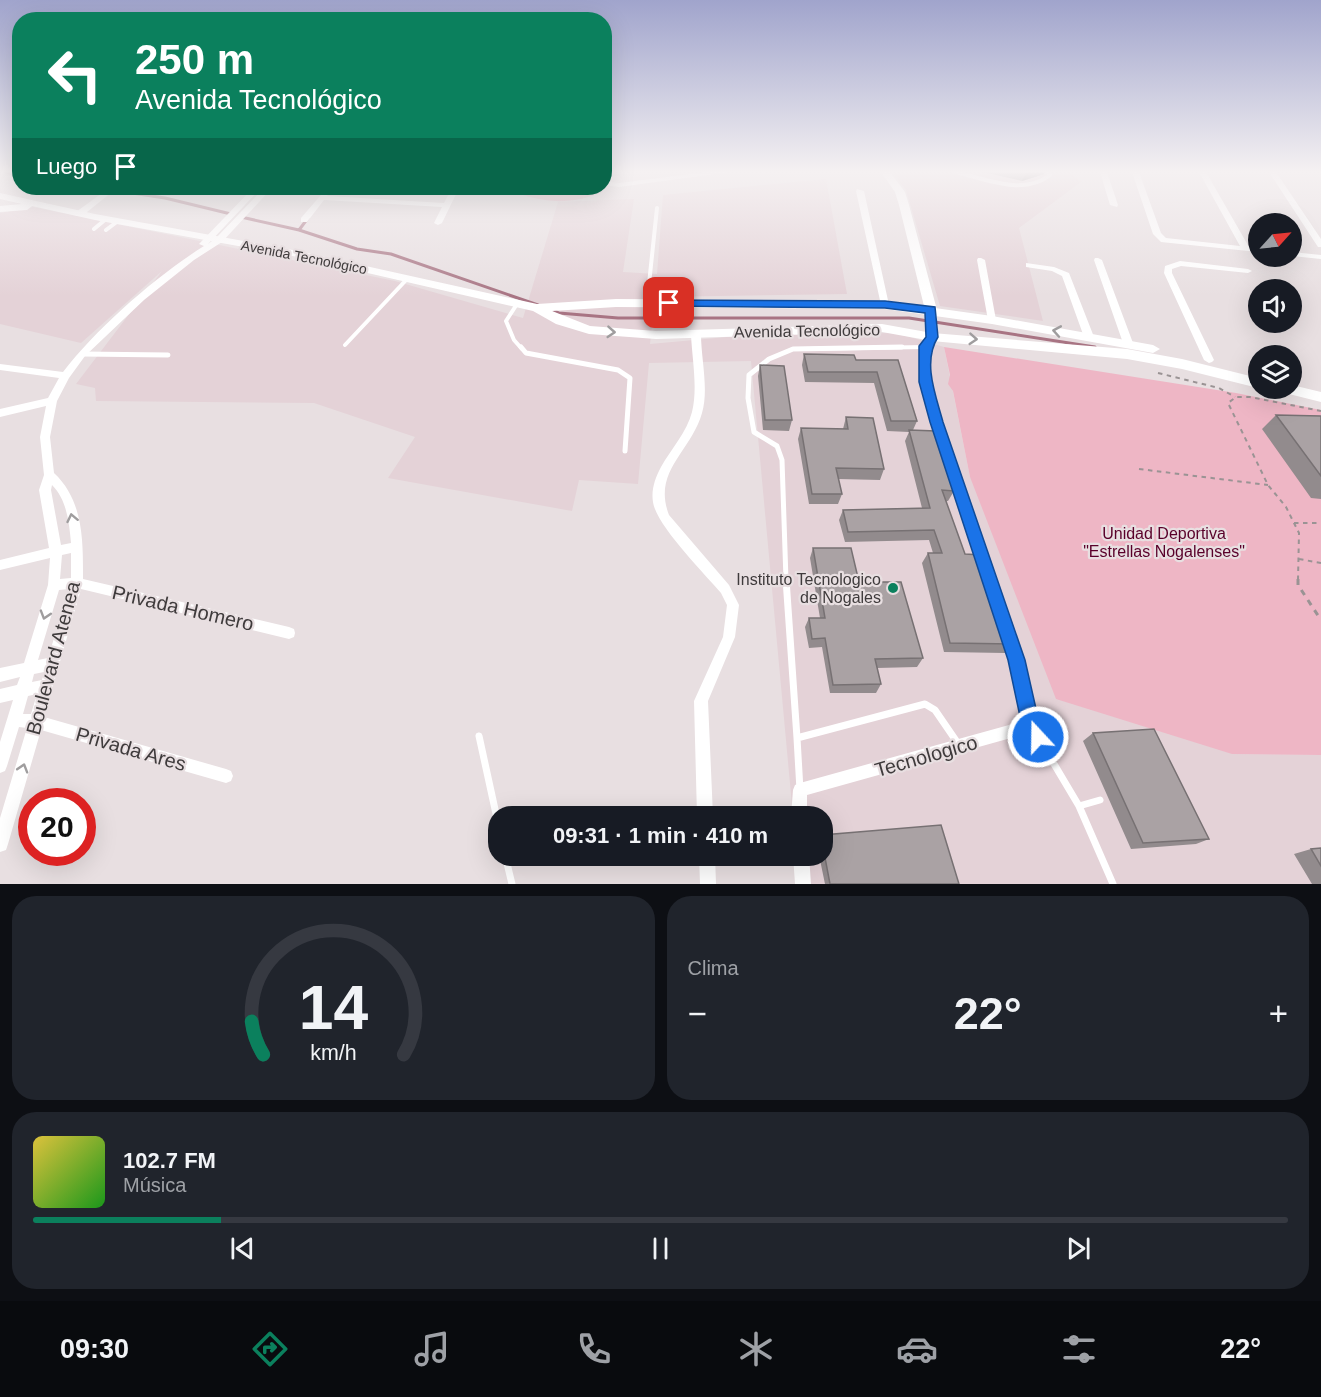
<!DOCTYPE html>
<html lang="es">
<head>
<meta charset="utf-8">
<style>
	:root { --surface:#171b24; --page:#20242c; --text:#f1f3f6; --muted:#9ea1a6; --line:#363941; --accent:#0b805d }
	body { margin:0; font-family:Arial,sans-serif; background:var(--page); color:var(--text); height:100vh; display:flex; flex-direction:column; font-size:22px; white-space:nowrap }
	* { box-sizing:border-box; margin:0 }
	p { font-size:20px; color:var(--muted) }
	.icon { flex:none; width:33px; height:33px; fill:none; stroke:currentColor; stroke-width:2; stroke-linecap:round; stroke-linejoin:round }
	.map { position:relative; height:884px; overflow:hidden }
	.drawer { display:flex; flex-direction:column; gap:12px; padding:12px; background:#0d0f14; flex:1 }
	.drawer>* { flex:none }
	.top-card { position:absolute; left:12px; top:12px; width:600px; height:183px; border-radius:24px; box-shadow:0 6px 24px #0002; background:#0b805d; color:#fff; overflow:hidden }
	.needle { width:39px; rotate:63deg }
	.fabs { position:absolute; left:1248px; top:213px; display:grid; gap:12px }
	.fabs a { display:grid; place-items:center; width:54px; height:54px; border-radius:50%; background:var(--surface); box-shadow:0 6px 24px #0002; font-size:30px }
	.speed { position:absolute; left:18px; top:788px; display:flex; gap:12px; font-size:30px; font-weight:700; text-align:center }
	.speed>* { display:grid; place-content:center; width:78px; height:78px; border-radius:50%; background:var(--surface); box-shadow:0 6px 24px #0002; line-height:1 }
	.speed .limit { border:9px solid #d22; background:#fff; color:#111 }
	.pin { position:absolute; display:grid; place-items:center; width:51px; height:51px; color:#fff; margin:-26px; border-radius:12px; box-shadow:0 3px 9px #0006 }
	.me { position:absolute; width:66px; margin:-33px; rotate:339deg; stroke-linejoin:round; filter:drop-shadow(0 0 4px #0008) }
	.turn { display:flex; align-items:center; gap:21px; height:126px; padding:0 24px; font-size:27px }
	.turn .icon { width:78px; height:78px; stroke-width:2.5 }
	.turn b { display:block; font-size:42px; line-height:51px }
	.then { display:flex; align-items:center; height:57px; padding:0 24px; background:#0003; gap:12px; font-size:22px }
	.big { font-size:45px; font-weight:700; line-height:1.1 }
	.drawer .card { flex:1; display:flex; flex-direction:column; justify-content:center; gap:9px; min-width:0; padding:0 21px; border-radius:24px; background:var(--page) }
	.drawer .dial { align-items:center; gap:0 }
	.dial svg { height:156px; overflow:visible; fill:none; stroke:var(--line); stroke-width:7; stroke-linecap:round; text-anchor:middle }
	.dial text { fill:var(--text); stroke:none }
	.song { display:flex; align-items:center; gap:18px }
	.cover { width:72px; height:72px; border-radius:9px; background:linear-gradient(135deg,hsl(50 70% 55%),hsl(120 70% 35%)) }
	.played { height:6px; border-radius:3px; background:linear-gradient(90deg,var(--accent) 15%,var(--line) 15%) }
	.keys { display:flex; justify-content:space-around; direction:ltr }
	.heat { display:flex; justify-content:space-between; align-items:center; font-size:33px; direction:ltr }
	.drawer .tiles { flex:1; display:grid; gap:12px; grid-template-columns:1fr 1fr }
	.card:last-child { grid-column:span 2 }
	.trip { position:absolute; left:488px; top:806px; width:345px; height:60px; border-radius:24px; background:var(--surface); box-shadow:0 6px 24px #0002; font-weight:700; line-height:60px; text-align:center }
	.dock { display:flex; height:96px; justify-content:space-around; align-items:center; background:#090b0e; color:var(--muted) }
	.dock .icon { width:42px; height:42px }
	.dock .current { color:var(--accent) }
	.dock b { font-size:27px; color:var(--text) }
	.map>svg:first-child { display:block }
	.built { fill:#e4d2d7 }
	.green { fill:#eeb6c5 }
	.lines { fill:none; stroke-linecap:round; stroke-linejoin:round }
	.stream { stroke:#a87483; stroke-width:3 }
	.path-far1 { stroke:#9a9394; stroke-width:2; stroke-dasharray:4.5 4.5; stroke-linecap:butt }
	.path { stroke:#9a9394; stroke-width:3; stroke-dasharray:6 6; stroke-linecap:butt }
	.service-far2 { stroke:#fff; stroke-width:4 }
	.service-far1 { stroke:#fff; stroke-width:5 }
	.service { stroke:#fff; stroke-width:7 }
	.minor { fill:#fff; fill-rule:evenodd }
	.tertiary { fill:#fff; fill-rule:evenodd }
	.secondary { fill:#fff; fill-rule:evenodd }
	.wall { fill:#928b8d }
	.shaded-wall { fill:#777173 }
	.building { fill:#aaa2a4; stroke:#777173; stroke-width:1.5 }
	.oneway { stroke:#9f9d9e }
	.route { fill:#1a73e8; stroke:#114b97; stroke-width:1.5 }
	.poi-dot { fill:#0b805d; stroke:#e8dfe1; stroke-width:2 }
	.labels { text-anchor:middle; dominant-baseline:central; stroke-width:4.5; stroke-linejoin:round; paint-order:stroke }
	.far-street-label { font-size:14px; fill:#3f3b3c; stroke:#e8dfe1 }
	.street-label { font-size:16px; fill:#3f3b3c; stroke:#e8dfe1 }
	.park-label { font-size:16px; fill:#59002a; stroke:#e8dfe1 }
	.poi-label { font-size:16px; fill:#3f3b3c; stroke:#e8dfe1; text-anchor:end }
	.near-street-label { font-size:20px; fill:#3f3b3c; stroke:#e8dfe1 }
</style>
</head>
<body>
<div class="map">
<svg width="1321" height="884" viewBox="0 0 1321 884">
	<rect width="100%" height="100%" fill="#e8dfe1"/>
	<path class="built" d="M892 172H1068L1081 182 1019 228 1043 321 940 306 906 190Z
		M826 179 847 294 655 297 650 344 749 335 896 333 944 347 970 477 1232 754 1321 755V884H799L797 855H822V816H793L751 361 649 363 638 484 579 480 572 511 388 478 415 437 314 403 96 401 95 388 76 384 162 271 81 343 0 324V213L33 207 395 281 523 318 558 202 634 199 623 272 657 274 663 195Z"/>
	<path class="green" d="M503 188H600L603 192C564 207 540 202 503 188Z
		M944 347 1236 393 1321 410V755L1232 754 1056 699 970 477 953 391 948 384 950 375Z"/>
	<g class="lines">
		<path class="stream" d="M6 172 20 176
			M99 188 165 198 231 214
			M241 217 299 230 357 249 391 254 538 305
			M299 230 308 218
			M551 309 559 313 618 318H909L1095 347"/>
		<path class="path-far1" d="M1158 373 1219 388 1235 397
			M1139 469 1268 485
			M1294 523H1321
			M1299 559 1321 563
			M1298 580 1299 533 1286 507 1268 485 1228 403 1236 397H1250L1321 411"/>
		<path class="path" d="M1298 579V585L1321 620"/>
		<path class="service-far2" d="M956 172C985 179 1024 196 1050 175L1047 172
			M94 229 106 219
			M106 230 118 221
			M647 303 657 208
			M517 304 506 321 514 340 522 349
			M345 345 408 278
			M803 349 925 347"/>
		<path class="service-far1" d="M521 347 526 353 618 370 630 378 625 451
			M82 354 168 355
			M786 580 782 460 777 446 754 432 748 398 749 375 769 359 793 349 902 347"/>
		<path class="service" d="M786 579 797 738 925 704 935 710 959 745
			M1032 727 1079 806 1113 884
			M479 736 498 823
			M797 738 800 790
			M1079 806 1100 800
			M505 855 512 884"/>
		<path class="minor" d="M706 172H730L619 187 604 185V181L619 183Z
			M1100 172H1107L1118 205 1117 207 1110 205Z
			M1132 172H1139L1161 233 1166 238 1240 246 1199 172H1206L1249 247 1258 248V252L1161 242 1153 234Z
			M1269 172H1276L1321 239V247H1318Z
			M109 188H117L82 216H76V212Z
			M186 188H194L189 193H183L182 191Z
			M253 188H261L208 244 216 238 264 188H272L222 242 194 260 144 300 85 356 69 378 57 401 50 437 54 473C84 501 83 542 83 579L289 627 294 629 295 633 294 637 289 639 81 589 44 717 226 769 231 771 233 776 231 781 226 783 41 730 8 844 6 850 0 852V818L27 728 19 727 7 766 5 771 0 773V742L13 700 0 703V689L17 685 20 677 0 682V668L24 663 48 585 50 558 0 570V560L49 548 39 490 44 475 40 437 46 406 0 417V409L48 398 59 378 0 370V364L63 372C98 327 155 277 204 246L199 244ZM52 485C67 500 69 522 71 543L61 545 51 490ZM71 553V578L60 579 62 555ZM69 589 48 658 38 660 59 590ZM44 672 42 680 32 682 34 674ZM37 694 31 714H23L28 696Z
			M327 188H334L327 196 444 203 452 188H459L442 223 438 225 434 223 442 207 324 200 307 222H301V218Z
			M857 189 864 191 889 305 885 308 881 305 856 191Z
			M1292 252 1321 255V259L1292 256Z
			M978 258H981L985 260 996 320 992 323 988 320 977 260Z
			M1095 258H1098L1102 260 1133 343 1131 345H1125L1123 343 1094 260Z
			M1180 261 1248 269 1252 271 1248 273 1181 266 1172 269V273L1214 360 1212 362 1209 363 1204 360 1164 273 1165 266Z
			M1026 263 1054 267 1069 273 1094 337 1092 339H1086L1084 337 1062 276 1052 271 1026 267Z
			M696 331 701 334C701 359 709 389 702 413 691 452 652 471 669 515L729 585 739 605 735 637 708 701 713 816H697L694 701 723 637 727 605 721 593C704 573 656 525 653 502 651 490 655 478 661 467 671 449 687 432 692 412 698 387 692 359 691 334Z
			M932 334 937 337 930 347V382L941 422 991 566 989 570 985 571 981 570 979 566 931 422 920 382V347L929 335Z
			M1007 626 1012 628 1013 632 1028 677 1038 726 1036 731 807 795V816H791L793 790 795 785 800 783 1023 721 1014 677 1001 632 1002 628Z
			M699 855H715L716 884H700Z
			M793 855H809L811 884H795Z"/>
		<path class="tertiary" d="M881 172H890L905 192 909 205 937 310 936 340 932 341 926 337 925 310 899 205 895 192Z"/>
		<path class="secondary" d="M0 193 95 214 298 251 537 304 616 299 885 301 992 316 1153 345 1160 349 1153 353 992 324 885 309 616 307 552 311 590 326 656 331 882 324 932 333 1127 349 1182 359 1258 378V388L1182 369 1127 359 932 341 882 332 656 339 589 334 556 324 533 311 298 257 95 220 32 206 27 210 0 212V206L22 204 0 199Z
			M1292 385 1321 392V402L1277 391 1275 388H1292Z"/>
	</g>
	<path class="wall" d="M983 172H1044V174L1022 181Z
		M804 354 856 360H898L917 421 913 430 954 491 948 501H946L965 554 1012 644 1005 653 944 652 922 563 928 553H933L929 540 845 542 839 520 843 510 922 508 905 441 909 432 887 431 874 383 805 382 802 365Z
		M760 365 792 420 789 431 763 430 758 376Z
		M1276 415 1321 416V499L1311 498 1262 429Z
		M846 417 884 469 880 480 838 479 842 494 838 504H809L798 439 801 428 843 429Z
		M813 548 859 582 923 658 917 667 877 668 881 684 876 693H830L822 647 809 648 805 627 809 618H820L810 558Z
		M1093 733 1209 839 1196 844 1131 849 1083 741Z
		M822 835 959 884H825L819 855H822Z
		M1321 848V884H1312L1294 854 1311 849Z"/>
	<path class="shaded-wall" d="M1026 172H1044V174L1022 181Z"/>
	<path class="building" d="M804 354 854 355 856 360H898L917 421H891L877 372H808Z
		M760 365 784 366 792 420H765Z
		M1276 415 1321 416V476Z
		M846 417 873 418 884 469 836 468 842 494H812L801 428 848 429Z
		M909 430 936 431 954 491 942 490 965 554 982 555 1012 644 950 643 928 553H942L934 530 848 532 843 510 930 508Z
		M813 548H851L859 582H901L923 658 875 659 881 684 833 685 825 638 812 639 809 618H825Z
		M1154 729 1209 839 1143 843 1093 733Z
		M941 825 959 884H830L822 842V835Z
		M1321 848V866L1311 849Z"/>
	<defs><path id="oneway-chevron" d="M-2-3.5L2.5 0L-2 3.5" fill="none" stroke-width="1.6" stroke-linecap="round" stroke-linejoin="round" transform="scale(1.5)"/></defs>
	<g class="oneway">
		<use href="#oneway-chevron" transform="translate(1057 331) rotate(-170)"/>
		<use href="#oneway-chevron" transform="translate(611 332) rotate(4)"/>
		<use href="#oneway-chevron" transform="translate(973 339) rotate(4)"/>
		<use href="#oneway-chevron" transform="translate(72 518) rotate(-102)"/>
		<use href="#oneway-chevron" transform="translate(45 615) rotate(107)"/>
		<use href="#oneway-chevron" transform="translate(23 768) rotate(-73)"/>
	</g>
	<linearGradient id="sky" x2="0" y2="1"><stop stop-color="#a0a4cc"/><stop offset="0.58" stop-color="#f5f1f2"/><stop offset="1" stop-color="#f5f1f2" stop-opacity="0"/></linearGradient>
	<rect width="1321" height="296" fill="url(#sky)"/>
	<path class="route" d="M669 300 885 301 935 307 938 337C922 362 936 396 943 422L1025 660 1039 722 1047 737 1044 743 1038 746 1031 743 1022 726 1008 660 930 422 919 382V346L926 337 925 313 885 308 665 306V301Z"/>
	<circle class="poi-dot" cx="893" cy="588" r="6"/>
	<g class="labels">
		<g class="far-street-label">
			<text transform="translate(304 257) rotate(11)">Avenida Tecnológico</text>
		</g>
		<g class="street-label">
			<text transform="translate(807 331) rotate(-1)">Avenida Tecnológico</text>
		</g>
		<g class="park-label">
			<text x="1164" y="533">Unidad Deportiva<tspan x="1164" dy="18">"Estrellas Nogalenses"</tspan></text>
		</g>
		<g class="poi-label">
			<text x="881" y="579">Instituto Tecnologico<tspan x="881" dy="18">de Nogales</tspan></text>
		</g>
		<g class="near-street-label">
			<text transform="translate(183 608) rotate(13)">Privada Homero</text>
			<text transform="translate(53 658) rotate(-75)">Boulevard Atenea</text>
			<text transform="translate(131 749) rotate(16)">Privada Ares</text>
			<text transform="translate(926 756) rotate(-16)">Tecnologico</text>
		</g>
	</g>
</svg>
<div class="fabs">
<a><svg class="needle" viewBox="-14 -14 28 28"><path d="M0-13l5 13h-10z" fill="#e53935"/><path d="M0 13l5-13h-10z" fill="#9ea1a6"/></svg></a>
<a><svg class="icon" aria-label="sound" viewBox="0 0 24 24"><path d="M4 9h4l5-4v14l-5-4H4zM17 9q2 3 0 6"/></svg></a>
<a><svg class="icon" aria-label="layers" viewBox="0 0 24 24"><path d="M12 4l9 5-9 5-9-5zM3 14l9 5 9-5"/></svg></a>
</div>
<div class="speed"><div class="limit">20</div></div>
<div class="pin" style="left:669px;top:303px;background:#d93025"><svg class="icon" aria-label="arrive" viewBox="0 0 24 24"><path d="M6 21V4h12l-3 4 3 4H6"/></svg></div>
<svg class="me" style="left:1038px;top:737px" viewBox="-20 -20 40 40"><circle r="17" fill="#1a73e8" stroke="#fff" stroke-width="3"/><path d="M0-11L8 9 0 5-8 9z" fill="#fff"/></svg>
<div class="trip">09:31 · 1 min · 410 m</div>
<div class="top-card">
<div class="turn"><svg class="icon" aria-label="left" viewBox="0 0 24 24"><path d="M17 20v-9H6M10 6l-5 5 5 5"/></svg><div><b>250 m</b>Avenida Tecnológico</div></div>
<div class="then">Luego<svg class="icon" aria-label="arrive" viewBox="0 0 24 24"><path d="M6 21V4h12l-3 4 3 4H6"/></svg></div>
</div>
</div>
<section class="drawer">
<div class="tiles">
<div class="card dial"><svg viewBox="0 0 100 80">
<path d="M14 69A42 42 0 1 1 86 69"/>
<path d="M14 69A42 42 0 0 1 8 52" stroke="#0b805d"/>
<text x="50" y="56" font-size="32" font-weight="700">14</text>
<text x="50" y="72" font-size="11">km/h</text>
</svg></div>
<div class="card"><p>Clima</p>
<div class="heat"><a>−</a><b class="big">22°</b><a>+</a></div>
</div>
<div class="card">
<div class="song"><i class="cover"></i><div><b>102.7 FM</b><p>Música</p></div></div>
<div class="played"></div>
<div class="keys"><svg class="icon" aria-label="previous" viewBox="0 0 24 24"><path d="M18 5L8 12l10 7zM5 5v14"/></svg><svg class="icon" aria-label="pause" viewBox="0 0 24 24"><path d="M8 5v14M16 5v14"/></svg><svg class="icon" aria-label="next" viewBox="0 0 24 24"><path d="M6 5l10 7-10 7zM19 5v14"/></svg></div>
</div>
</div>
</section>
<nav class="dock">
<b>09:30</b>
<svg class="icon current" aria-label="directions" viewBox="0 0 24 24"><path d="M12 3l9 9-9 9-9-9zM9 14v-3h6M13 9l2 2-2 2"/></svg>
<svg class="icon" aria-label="music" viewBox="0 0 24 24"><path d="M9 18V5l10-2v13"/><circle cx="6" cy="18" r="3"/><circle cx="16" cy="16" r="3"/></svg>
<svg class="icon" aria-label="phone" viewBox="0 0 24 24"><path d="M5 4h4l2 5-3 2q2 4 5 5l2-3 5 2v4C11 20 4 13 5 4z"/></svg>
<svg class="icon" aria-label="climate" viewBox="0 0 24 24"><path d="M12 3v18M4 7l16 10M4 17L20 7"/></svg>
<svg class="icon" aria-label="car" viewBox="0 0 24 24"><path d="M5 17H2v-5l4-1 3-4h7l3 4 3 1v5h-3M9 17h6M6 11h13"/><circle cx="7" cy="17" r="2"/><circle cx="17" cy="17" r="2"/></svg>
<svg class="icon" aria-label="filters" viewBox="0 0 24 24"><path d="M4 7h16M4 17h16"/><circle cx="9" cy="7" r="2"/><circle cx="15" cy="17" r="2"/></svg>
<b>22°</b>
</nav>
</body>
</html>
